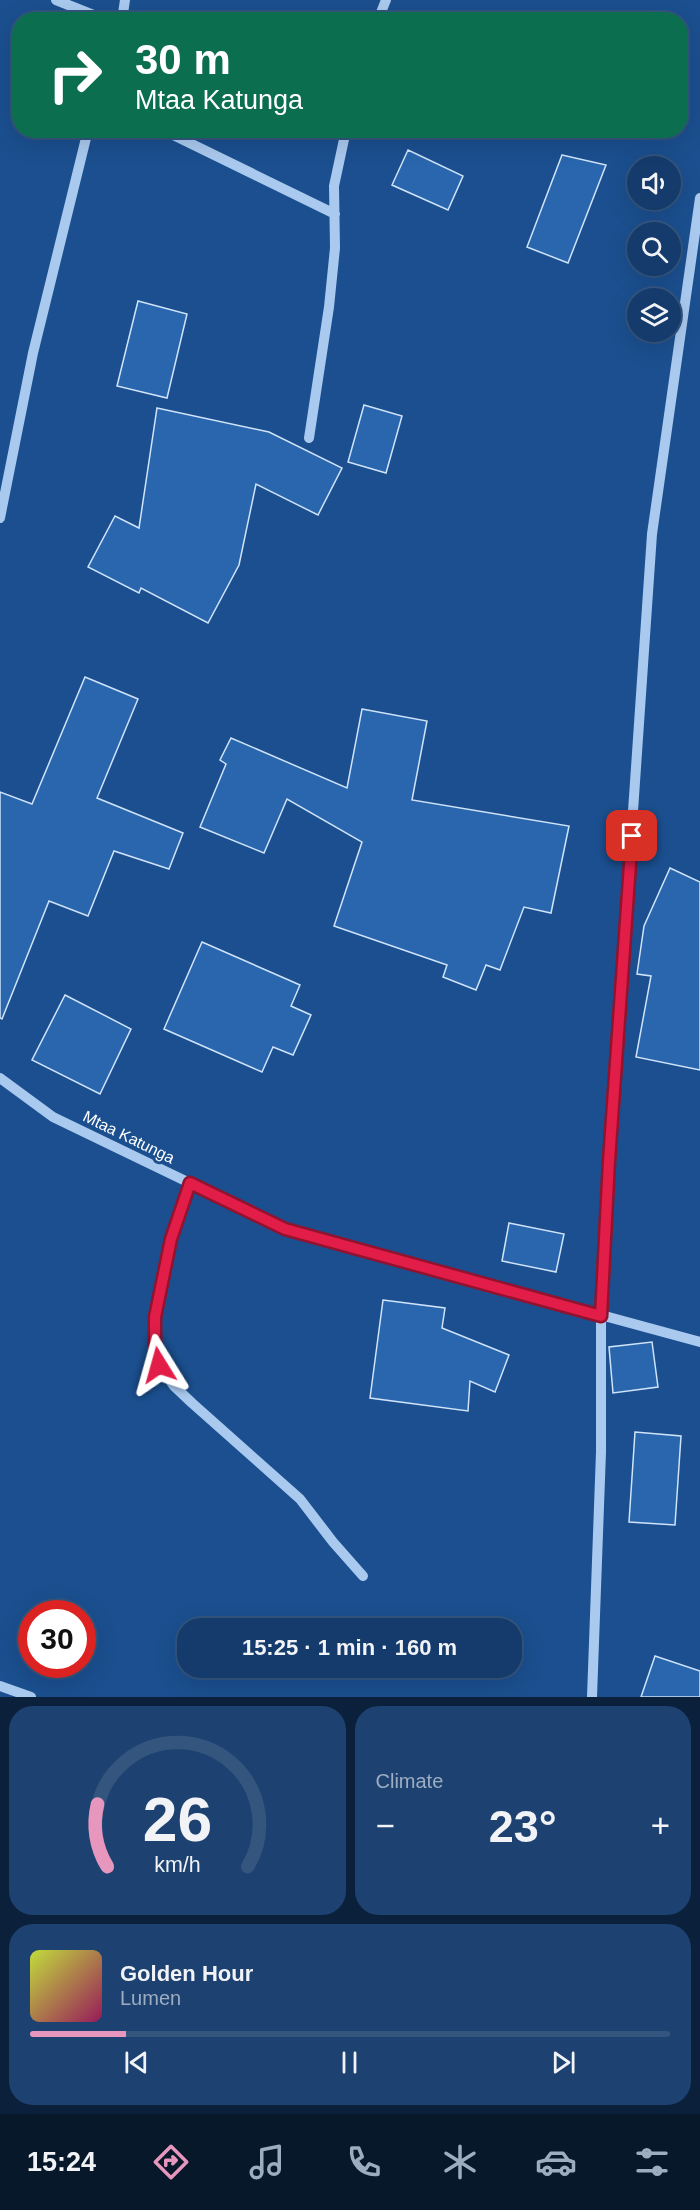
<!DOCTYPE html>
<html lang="en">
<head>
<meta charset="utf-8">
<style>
	:root { --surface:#143b6b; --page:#1d4271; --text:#f1f3f6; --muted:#9dadc1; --line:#33557e; --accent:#e797bd }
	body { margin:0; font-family:Arial,sans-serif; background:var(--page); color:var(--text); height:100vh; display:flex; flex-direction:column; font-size:22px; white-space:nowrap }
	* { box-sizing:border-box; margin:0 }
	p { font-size:20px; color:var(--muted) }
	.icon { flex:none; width:33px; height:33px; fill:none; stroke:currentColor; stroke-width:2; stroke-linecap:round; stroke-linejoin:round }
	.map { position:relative; height:1697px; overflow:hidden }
	.sheet { display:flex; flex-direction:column; gap:9px; padding:9px; background:#0b203b; flex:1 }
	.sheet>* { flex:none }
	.top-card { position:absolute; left:12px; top:12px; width:676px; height:126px; border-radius:24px; box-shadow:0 6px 24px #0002,0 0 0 2px var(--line); background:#0b6e4f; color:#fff; overflow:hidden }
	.buttons { position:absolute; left:627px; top:156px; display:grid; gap:12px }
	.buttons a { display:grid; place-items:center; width:54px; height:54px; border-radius:50%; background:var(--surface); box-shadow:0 6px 24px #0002,0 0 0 2px var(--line); font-size:30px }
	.speed { position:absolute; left:18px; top:1600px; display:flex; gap:12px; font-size:30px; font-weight:700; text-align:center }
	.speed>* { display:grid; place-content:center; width:78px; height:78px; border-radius:50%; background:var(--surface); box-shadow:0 6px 24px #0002,0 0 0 2px var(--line); line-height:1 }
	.speed .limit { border:9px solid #d22; background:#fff; color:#111 }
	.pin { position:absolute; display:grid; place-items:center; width:51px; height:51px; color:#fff; margin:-26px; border-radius:12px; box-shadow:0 3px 9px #0006 }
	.me { position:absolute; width:66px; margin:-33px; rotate:352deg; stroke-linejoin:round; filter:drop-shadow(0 0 4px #0008) }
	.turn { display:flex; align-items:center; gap:21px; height:126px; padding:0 24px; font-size:27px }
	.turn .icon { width:78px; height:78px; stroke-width:2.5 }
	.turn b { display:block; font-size:42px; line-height:51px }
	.big { font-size:45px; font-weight:700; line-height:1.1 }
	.sheet .card { flex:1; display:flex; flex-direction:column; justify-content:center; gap:9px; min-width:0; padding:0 21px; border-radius:24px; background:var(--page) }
	.sheet .dial { align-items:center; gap:0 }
	.dial svg { height:156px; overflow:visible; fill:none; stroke:var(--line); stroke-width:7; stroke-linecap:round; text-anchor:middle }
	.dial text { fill:var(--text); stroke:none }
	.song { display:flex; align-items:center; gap:18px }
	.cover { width:72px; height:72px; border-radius:9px; background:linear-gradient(135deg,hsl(70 70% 55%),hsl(330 70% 35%)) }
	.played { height:6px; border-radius:3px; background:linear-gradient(90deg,var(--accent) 15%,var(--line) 15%) }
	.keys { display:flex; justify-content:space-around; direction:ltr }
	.heat { display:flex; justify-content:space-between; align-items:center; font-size:33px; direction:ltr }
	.sheet .tiles { flex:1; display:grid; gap:9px; grid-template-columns:1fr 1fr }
	.card:last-child { grid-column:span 2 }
	.trip { position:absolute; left:177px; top:1618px; width:345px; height:60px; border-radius:24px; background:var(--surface); box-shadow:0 6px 24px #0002,0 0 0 2px var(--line); font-weight:700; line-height:60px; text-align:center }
	.dock { display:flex; height:96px; justify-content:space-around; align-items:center; background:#08182b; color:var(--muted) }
	.dock .icon { width:42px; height:42px }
	.dock .active { color:var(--accent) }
	.dock b { font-size:27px; color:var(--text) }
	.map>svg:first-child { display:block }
	.building { fill:#2a66ad; stroke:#cfe3fa; stroke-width:1.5 }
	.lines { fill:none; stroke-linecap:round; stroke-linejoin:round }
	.minor { stroke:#a9c9ee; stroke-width:10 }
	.route-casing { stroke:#92132f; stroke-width:15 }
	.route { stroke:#e11d48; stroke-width:10 }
	.labels { text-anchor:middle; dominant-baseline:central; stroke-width:6; stroke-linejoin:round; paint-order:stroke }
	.street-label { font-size:16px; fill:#fff; stroke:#1b4f8f }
</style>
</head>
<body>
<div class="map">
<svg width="700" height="1697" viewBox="0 0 700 1697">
	<rect width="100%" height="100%" fill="#1b4f8f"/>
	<path class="building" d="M408 150 463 176 448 210 392 185Z
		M562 155 606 165 568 263 527 247Z
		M138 301 187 314 167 398 117 386Z
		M364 405 402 416 386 473 348 462Z
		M157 408 269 432 342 468 318 515 256 484 239 565 208 623 141 588 139 593 88 567 115 516 139 528Z
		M85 677 138 699 97 798 183 833 169 869 114 851 88 916 49 901 2 1019 0 1018V792L32 804Z
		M362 709 427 721 412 800 569 826 551 913 524 907 500 970 486 965 476 990 443 977 447 965 334 926 362 842 287 799 264 853 200 827 226 764 220 760 231 738 347 788Z
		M670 868 700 882V1070L636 1057 651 976 637 974 644 926Z
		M202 942 300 985 291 1006 311 1015 293 1055 273 1047 262 1072 164 1029Z
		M65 995 131 1029 100 1094 32 1060Z
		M509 1223 564 1234 556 1272 502 1261Z
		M383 1300 445 1308 442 1328 509 1355 495 1392 470 1381 468 1411 370 1398Z
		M652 1342 658 1387 613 1393 609 1347Z
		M635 1432 681 1436 675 1525 629 1522Z
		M655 1656 700 1671V1697H641Z"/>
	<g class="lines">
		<path class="minor" d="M56 0 106 20
			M122 20 125 0
			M378 20 386 0
			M163 130 335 214
			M309 438 329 307 335 248 334 186 346 130
			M0 518 33 353 88 130
			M0 1078 53 1117 285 1229 700 1342
			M190 1183 171 1239 155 1317V1344L159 1365 174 1386 192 1403 300 1499 333 1542 363 1576
			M0 1686 31 1697
			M592 1697 601 1452V1316L609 1161 652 534 700 198"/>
	</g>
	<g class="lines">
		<g class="route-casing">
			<path id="route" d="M159 1365 155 1344V1317L171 1239 190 1183 285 1229 601 1316 609 1161 632 836"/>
		</g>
		<use href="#route" class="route"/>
	</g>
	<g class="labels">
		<g class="street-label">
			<text transform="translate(129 1137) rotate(26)">Mtaa Katunga</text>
		</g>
	</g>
</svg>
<div class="buttons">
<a><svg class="icon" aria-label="sound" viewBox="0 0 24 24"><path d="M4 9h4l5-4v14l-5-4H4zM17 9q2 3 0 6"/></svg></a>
<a><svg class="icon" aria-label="search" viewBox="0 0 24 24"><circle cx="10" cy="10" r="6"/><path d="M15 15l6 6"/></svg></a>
<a><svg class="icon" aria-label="layers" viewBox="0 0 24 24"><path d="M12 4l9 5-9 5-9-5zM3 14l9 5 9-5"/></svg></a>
</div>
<div class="speed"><div class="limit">30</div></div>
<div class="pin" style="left:632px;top:836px;background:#d93025"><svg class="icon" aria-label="arrive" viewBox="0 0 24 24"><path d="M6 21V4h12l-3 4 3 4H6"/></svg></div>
<svg class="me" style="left:159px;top:1365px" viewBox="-20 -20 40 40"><path d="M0-17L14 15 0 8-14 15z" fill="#e11d48" stroke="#fff" stroke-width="4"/></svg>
<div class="trip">15:25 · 1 min · 160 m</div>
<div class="top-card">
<div class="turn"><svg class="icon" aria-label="right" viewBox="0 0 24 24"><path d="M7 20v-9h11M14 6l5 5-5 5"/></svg><div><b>30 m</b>Mtaa Katunga</div></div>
</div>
</div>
<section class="sheet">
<div class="tiles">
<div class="card dial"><svg viewBox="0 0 100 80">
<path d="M14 69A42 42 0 1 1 86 69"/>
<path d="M14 69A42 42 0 0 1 9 37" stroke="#e797bd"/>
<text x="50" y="56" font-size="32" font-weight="700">26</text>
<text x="50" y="72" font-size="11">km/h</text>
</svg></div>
<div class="card"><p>Climate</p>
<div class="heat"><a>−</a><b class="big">23°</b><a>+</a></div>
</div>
<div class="card">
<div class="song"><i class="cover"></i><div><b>Golden Hour</b><p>Lumen</p></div></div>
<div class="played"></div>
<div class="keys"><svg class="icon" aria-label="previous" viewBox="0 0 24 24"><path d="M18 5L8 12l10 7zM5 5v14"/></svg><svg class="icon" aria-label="pause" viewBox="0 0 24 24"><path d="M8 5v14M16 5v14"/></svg><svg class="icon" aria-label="next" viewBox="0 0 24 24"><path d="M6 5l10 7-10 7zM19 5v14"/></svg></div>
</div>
</div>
</section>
<nav class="dock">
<b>15:24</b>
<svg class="icon active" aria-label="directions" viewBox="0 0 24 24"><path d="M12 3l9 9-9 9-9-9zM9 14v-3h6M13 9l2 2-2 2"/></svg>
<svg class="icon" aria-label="music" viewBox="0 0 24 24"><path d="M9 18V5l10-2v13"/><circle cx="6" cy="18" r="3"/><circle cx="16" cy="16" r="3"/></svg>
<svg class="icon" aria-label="phone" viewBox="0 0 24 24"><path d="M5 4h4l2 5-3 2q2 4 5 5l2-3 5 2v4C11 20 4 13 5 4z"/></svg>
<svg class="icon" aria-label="climate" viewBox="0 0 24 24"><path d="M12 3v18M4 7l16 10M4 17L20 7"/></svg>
<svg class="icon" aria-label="car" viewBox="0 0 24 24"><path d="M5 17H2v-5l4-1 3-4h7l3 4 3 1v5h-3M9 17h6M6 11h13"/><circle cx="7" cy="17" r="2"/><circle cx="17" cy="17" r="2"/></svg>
<svg class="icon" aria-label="filters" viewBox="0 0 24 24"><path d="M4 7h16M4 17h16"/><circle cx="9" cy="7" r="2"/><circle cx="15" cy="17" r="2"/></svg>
</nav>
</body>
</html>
